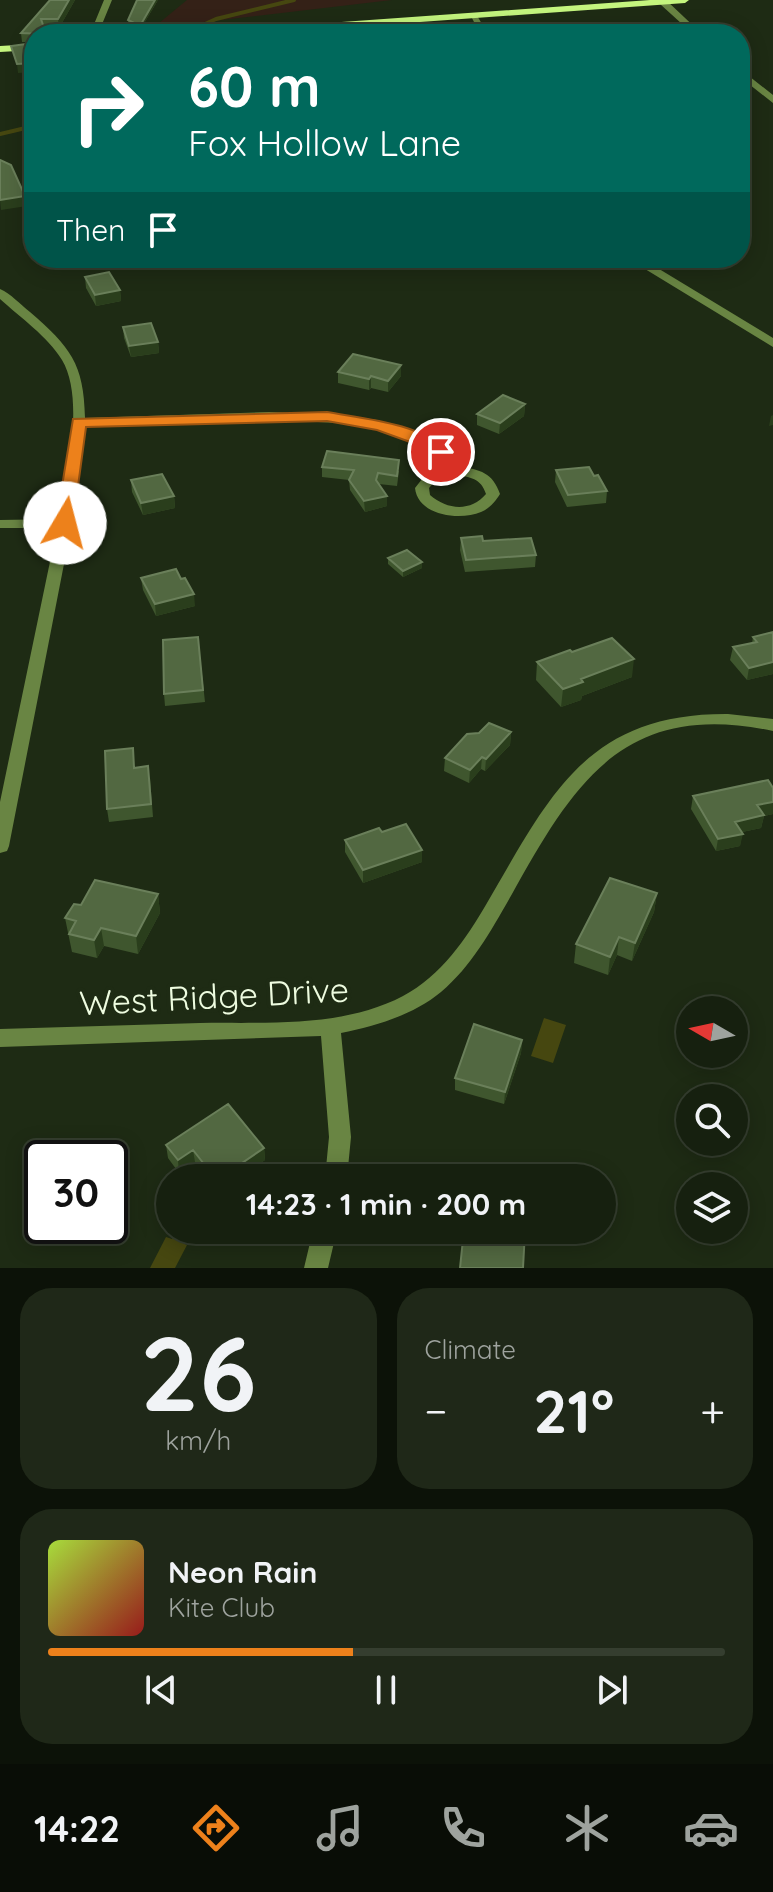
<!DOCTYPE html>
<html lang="en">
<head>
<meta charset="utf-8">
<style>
	:root { --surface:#16200f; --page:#1f2818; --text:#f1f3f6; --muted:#9ea39e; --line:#353e2f; --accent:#ed811b }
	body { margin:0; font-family:Quicksand,sans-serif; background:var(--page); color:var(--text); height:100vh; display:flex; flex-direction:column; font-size:30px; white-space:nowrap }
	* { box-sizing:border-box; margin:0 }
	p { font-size:26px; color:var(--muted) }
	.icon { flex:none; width:44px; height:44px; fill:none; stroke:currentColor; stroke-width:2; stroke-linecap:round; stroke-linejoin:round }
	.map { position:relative; height:1268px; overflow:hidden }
	.sheet { display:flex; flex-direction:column; gap:20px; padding:20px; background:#0c1208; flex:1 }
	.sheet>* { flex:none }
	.banner { position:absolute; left:24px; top:24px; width:726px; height:244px; border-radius:32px; box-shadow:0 4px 20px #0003,0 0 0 2px var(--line); background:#00695c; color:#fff; overflow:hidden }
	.needle { width:52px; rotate:279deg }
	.buttons { position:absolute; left:676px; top:996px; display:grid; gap:16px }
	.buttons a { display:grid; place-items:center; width:72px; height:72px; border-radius:50%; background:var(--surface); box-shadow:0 4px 20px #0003,0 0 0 2px var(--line); font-size:40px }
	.speed { position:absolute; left:24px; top:1140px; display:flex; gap:16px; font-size:40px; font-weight:700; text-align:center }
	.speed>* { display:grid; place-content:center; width:104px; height:104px; border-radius:50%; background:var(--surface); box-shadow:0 4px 20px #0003,0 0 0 2px var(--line); line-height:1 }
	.speed .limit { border:4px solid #111; border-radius:12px; background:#fff; color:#111 }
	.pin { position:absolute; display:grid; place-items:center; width:68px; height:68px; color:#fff; margin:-34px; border:4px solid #fff; border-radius:50%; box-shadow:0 2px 8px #0007 }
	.me { position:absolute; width:88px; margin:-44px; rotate:8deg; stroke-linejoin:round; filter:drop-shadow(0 0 6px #0008) }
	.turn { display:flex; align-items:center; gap:28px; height:168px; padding:0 32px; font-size:36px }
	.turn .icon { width:104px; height:104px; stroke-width:2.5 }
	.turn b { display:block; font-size:56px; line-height:68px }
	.then { display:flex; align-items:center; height:76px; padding:0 32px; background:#0003; gap:16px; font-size:30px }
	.big { font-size:60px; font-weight:700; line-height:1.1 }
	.sheet .card { flex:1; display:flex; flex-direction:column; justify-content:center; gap:12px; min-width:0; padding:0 28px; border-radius:32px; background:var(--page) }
	.sheet .dial { align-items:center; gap:0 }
	.dial b { font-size:104px; line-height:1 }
	.song { display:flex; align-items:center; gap:24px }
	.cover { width:96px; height:96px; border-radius:12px; background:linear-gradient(135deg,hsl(80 70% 55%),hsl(0 70% 35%)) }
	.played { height:8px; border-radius:4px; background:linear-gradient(90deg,var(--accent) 45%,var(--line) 45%) }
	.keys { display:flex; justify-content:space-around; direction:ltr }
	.heat { display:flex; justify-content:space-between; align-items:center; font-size:44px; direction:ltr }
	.sheet .tiles { flex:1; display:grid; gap:20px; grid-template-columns:1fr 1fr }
	.card:last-child { grid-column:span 2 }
	.trip { position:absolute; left:156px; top:1164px; width:460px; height:80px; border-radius:40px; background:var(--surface); box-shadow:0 4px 20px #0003,0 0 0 2px var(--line); font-weight:700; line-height:80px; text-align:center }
	.tab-bar { display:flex; height:128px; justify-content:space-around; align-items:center; background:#090d06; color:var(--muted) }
	.tab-bar .icon { width:56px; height:56px }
	.tab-bar .selected { color:var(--accent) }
	.tab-bar b { font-size:36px; color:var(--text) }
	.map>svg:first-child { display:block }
	.green { fill:#342117 }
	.water { fill:#464710 }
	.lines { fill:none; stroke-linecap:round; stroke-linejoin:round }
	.stream { stroke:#464710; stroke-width:4 }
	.minor { fill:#698543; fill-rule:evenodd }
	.tertiary { fill:#698543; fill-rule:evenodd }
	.secondary { fill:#c4f57e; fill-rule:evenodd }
	.wall { fill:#3f562e }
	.shaded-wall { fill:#2a3e1c }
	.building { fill:#526841; stroke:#6a7f5a; stroke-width:2 }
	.route { fill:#ed811b; stroke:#9a5412; stroke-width:2 }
	.labels { text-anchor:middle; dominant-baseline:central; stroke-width:8; stroke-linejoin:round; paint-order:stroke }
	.near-street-label { font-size:34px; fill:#eefce0; stroke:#1e2b14 }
</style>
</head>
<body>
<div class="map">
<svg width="773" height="1268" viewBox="0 0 773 1268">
	<rect width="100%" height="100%" fill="#1e2b14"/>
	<path class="green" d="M187 0H392L153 28Z"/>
	<path class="water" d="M544 1018 566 1025 553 1063 531 1056Z
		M175 1234 183 1237 181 1242 187 1245 175 1268H150L166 1237 172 1239Z"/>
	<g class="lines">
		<path class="stream" d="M192 30 216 19 294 0
			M0 134 34 126"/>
		<path class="minor" d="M104 0H112L98 34H90Z
			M660 0H666L702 34H693L660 4Z
			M740 69 773 95V103L740 77Z
			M0 289C11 294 20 304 30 312 70 347 84 363 85 418L269 412 342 415 377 420 414 431 441 446 459 467C480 469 493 473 500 494 495 502 490 508 481 512 460 521 418 516 415 488L426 474 446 469 431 452 404 437 375 428 342 423 269 420 85 426 72 523 9 846 7 851 0 853V802L57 528H0V520L58 519C67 477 85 398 62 360 47 336 21 318 0 299ZM455 475C470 477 481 478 486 494 471 512 447 510 430 495L429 488 436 480Z
			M728 714 773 719V731C625 700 575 781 512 894 492 929 472 966 441 992 413 1015 376 1026 341 1033L351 1137 347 1178H325L329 1137 321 1036 0 1047V1029C67 1027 134 1025 200 1023 267 1022 342 1028 403 996 441 976 466 939 487 903 550 795 587 713 728 714Z
			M313 1230H337L328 1268H304Z"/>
		<path class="tertiary" d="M470 14H476L488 34H480Z
			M627 258H641L773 338V347Z"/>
		<path class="secondary" d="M650 0H689L685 3 253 34H212L216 31Z
			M34 44V50L0 52V46Z"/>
	</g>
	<path class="wall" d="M50 0H75L59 28 44 27 46 34H34V42H22L21 33Z
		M158 0 140 30 128 24V20Z
		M85 277 120 290 121 301 96 306 86 288Z
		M123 327 158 342 159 353 131 357 124 338Z
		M401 365V376L388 392 371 388 369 390 338 383V372Z
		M525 404 524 416 499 434 477 425V414Z
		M322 467 399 471 397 486 379 484 387 506 365 512 350 490 349 480 322 477Z
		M556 470 594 476 607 491 606 503 567 507 555 482Z
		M131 480 174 496 175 508 143 515 132 492Z
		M461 538 483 541 536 555 535 567 465 572 460 550Z
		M388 558 422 568 403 577 388 564Z
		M141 578 181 579 195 606 156 616 143 590Z
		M773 632V674L747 680 730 660 733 647 752 643 753 637Z
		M198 637 205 702 165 706 164 694Z
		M572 652 632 677 582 696 581 700 561 707 536 680 537 662Z
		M511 732 510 745 485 771 481 769 469 783 444 771 445 758Z
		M135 767 150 778 153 817 109 822 107 809Z
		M773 788V814L764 816 761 828 742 832 740 846 716 851 691 809 693 796Z
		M382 832 422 850V862L363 883 345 852V840Z
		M657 893 654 912 632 961 617 955 608 975 574 963 576 944Z
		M158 894 160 913 138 954 104 946 97 958 72 952 65 918Z
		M522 1040 521 1053 504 1104 455 1090V1078Z
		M166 1145 264 1148 265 1160 239 1178H207L195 1162 179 1173 168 1158Z"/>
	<path class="shaded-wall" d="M69 0H75L59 28 58 19Z
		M155 0H158L140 30V26Z
		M34 63V72L18 73 17 64Z
		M25 196 27 206 1 210 0 200Z
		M120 290 121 301 96 306 95 295Z
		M158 342 159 353 131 357 129 346Z
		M401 365V376L388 392V381Z
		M371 376V388L369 390V379Z
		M525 404 524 416 499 434 500 423Z
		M773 415V425L769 426 771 416Z
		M174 496 175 508 143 515 141 503Z
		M387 496V506L365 512 364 501Z
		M422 562V568L403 577V571Z
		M194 594 195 606 156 616 155 604Z
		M634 659 632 677 582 696 581 700 561 707 563 689 581 679Z
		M773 662V674L747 680 749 668Z
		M511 732 510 745 485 771 486 759Z
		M482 757 481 769 469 783 470 770Z
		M773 802V814L764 816 761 828 733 834 735 822 757 805Z
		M743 834 740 846 716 851 718 839Z
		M422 850V862L363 883V870Z
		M657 893 654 912 632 961 635 943Z
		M158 894 160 913 138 954 136 936Z
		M101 928 104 946 97 958 94 940Z
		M619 937 617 955 608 975 610 957Z
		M522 1040 521 1053 504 1104 505 1092Z
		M264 1148 265 1160 239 1178H220Z
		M193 1150 195 1162 179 1173 178 1160Z"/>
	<path class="building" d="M50 0H69L58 19H41L46 34 21 33Z
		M137 0H155L140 26 128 20Z
		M34 43V63L17 64 11 46Z
		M0 160 11 165 25 196 0 200Z
		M109 272 120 290 95 295 85 277Z
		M151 323 158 342 129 346 123 327Z
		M353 354 401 365 388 381 371 376 369 379 338 372Z
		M503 395 525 404 500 423 477 414Z
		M327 451 399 460 397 476 378 473 376 480 387 496 364 501 349 480 354 470 322 467Z
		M589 467 594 476 598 475 607 491 568 495 556 470Z
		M162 474 174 496 141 503 131 480Z
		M482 536 483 541 531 538 536 555 466 560 461 538Z
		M407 550 422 562 403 571 388 558Z
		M176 569 181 579 185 578 194 594 155 604 141 578Z
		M773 632V662L749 668 733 647 757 642 753 637Z
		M198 637 203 690 164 694 163 640Z
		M612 638 634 659 581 679 583 682 563 689 537 662 570 650 572 652Z
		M489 723 511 732 486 759 482 757 470 770 445 758 467 734 479 733Z
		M133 748 134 768 148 766 151 804 107 809 105 751Z
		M768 780 773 788V802L757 805 764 815 735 822 743 834 718 839 693 796Z
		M406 824 422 850 363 870 345 840 379 828 382 832Z
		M610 878 657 893 635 943 619 937 610 957 576 944Z
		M95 880 158 894 136 936 101 928 94 940 69 934 76 921 65 918 74 904 81 905Z
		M474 1024 522 1040 505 1092 455 1078Z
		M228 1104 264 1148 220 1178H215L193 1150 178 1160 166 1145Z
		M464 1230 525 1231 523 1268H460Z"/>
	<path class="route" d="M327 412C366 419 420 423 449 452L447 456H436L410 442 377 430 327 421 86 427 73 523 65 528 56 523 73 419Z"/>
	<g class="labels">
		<g class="near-street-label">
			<text transform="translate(214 996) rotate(-3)">West Ridge Drive</text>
		</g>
	</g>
</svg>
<div class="buttons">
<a><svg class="needle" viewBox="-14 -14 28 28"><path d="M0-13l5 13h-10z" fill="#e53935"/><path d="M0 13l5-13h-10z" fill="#9ea39e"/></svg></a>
<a><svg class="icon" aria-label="search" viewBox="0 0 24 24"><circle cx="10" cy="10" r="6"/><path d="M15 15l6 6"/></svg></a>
<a><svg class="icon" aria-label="layers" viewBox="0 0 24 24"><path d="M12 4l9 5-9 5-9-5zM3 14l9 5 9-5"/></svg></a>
</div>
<div class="speed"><div class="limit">30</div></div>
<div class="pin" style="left:441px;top:452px;background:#d93025"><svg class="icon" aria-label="arrive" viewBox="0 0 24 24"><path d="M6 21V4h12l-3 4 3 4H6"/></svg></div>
<svg class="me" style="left:65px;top:523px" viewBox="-20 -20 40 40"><circle r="19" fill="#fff"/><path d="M0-13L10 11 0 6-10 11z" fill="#ed811b"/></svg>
<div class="trip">14:23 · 1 min · 200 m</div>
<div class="banner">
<div class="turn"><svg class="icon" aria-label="right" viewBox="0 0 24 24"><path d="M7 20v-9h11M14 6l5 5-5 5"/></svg><div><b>60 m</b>Fox Hollow Lane</div></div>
<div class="then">Then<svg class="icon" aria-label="arrive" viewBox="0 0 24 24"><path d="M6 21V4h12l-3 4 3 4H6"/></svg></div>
</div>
</div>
<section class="sheet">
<div class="tiles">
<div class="card dial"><b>26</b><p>km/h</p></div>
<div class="card"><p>Climate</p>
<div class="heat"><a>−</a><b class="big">21°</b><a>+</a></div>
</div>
<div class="card">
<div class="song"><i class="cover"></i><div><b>Neon Rain</b><p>Kite Club</p></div></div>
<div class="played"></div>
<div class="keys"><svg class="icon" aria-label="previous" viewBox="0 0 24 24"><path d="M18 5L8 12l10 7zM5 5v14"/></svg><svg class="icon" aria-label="pause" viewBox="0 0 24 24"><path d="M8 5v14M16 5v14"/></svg><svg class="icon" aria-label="next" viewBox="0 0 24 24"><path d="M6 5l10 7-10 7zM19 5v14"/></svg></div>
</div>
</div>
</section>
<nav class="tab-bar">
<b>14:22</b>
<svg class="icon selected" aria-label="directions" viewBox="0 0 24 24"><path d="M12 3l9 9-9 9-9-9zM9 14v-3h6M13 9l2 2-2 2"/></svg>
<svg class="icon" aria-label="music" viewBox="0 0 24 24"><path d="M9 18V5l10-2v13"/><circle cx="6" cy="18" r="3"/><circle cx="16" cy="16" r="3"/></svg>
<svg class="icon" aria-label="phone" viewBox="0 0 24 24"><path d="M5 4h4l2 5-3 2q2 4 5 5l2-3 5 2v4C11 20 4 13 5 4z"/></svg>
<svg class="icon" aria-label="climate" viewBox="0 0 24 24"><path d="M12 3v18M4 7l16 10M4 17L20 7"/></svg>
<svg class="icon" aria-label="car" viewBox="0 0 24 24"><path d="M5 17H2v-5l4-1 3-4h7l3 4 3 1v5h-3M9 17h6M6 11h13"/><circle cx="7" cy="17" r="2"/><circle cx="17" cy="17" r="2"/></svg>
</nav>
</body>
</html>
